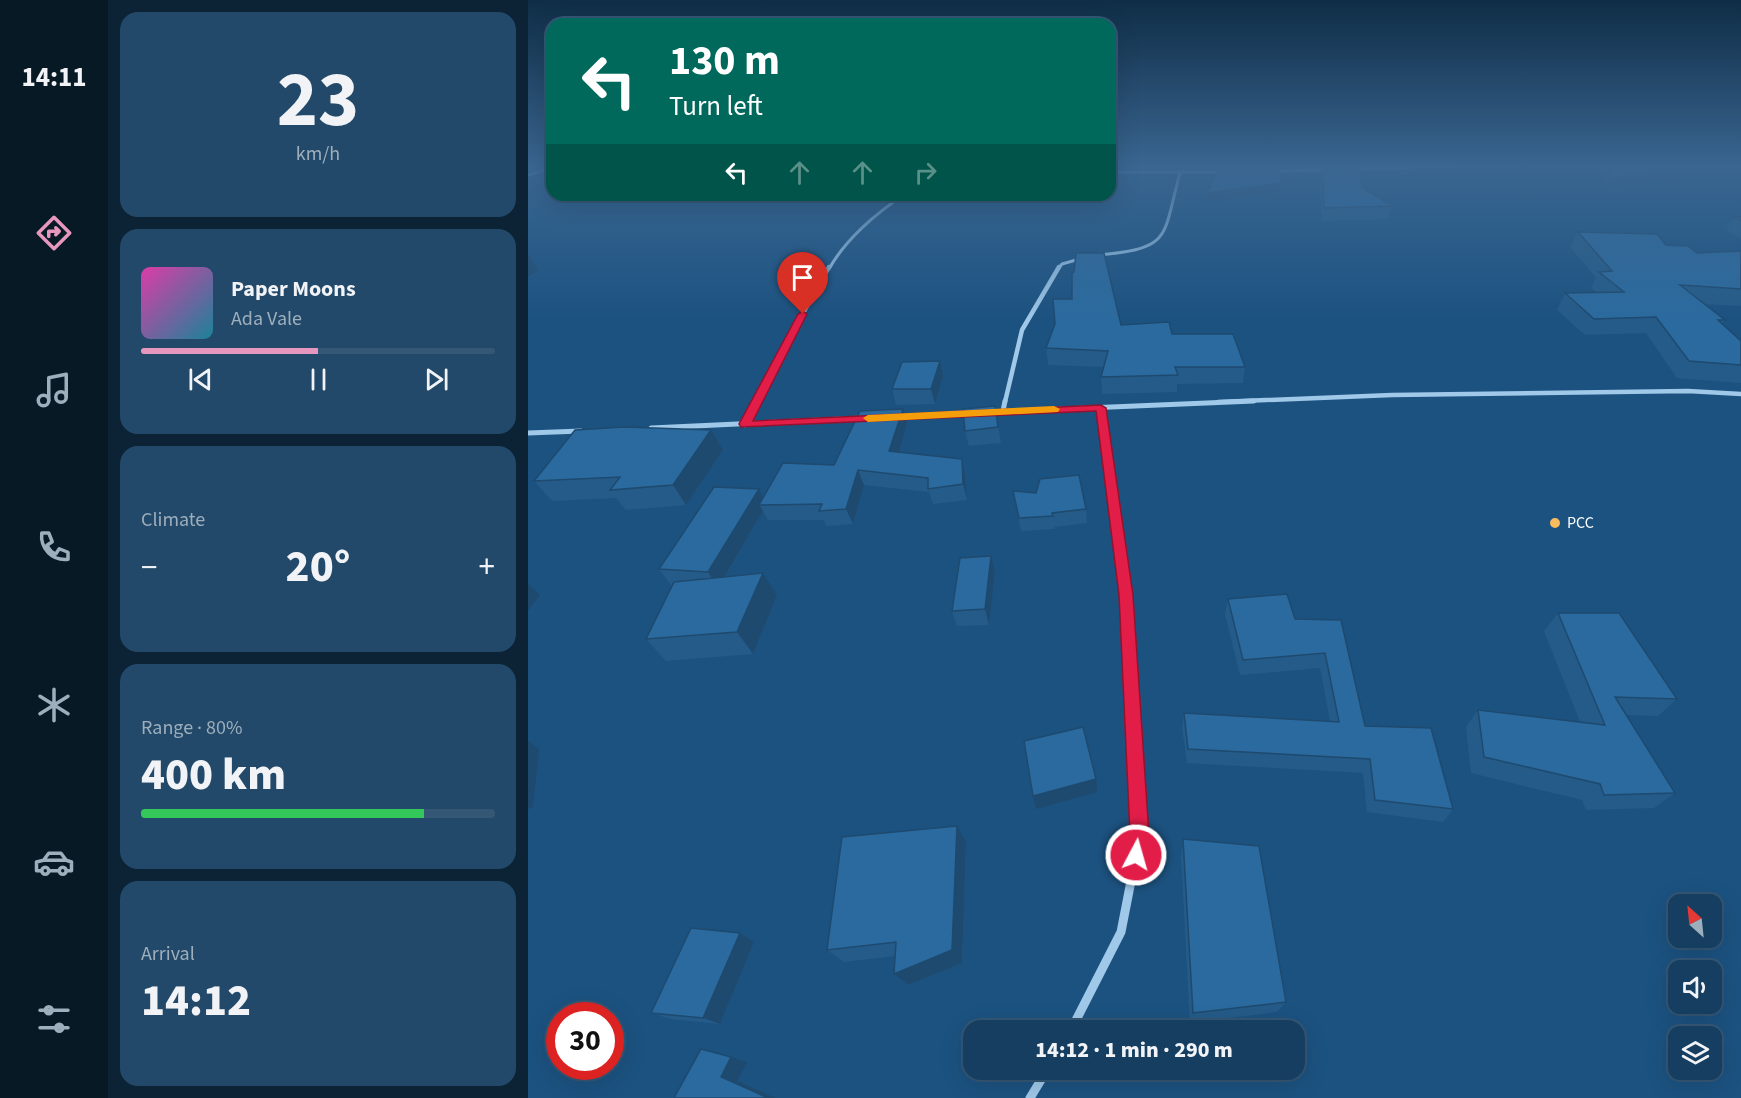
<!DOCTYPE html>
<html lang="en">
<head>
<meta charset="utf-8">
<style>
	:root { --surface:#153e60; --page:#224969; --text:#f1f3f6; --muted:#9daebd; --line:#345775; --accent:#e797bd }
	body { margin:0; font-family:"Source Sans 3",sans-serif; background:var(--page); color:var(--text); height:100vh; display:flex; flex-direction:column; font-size:22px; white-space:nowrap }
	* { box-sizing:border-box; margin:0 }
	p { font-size:20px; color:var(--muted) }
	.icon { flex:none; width:33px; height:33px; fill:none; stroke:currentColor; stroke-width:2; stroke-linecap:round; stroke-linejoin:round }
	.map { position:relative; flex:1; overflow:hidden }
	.side { display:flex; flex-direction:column; gap:12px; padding:12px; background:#0c2235; width:420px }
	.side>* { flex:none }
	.hud { position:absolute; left:18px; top:18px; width:570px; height:183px; border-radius:18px; box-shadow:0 6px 24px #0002,0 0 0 2px var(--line); background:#00695c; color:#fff; overflow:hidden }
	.needle { width:39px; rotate:333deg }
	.controls { position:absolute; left:1140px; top:894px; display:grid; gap:12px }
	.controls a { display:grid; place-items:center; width:54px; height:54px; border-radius:12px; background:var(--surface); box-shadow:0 6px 24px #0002,0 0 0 2px var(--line); font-size:30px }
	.speed { position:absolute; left:18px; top:1002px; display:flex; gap:12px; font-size:30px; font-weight:700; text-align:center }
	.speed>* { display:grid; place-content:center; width:78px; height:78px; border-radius:50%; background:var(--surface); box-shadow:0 6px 24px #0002,0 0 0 2px var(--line); line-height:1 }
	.speed .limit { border:9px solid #d22; background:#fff; color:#111 }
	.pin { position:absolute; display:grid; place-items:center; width:51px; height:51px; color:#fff; margin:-62px -26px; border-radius:50% 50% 50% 0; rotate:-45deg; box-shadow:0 0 6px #0007 }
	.pin .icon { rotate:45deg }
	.me { position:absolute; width:66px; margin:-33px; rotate:6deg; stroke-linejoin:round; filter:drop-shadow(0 0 4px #0008) }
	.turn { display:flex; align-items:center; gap:21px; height:126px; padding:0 24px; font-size:27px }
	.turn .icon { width:78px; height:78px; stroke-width:2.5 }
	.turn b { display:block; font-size:42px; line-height:51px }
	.lanes { display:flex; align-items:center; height:57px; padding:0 24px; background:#0003; justify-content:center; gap:30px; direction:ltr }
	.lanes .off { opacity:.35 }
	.big { font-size:45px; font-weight:800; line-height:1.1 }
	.side .tile { flex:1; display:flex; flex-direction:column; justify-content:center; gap:9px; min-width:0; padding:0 21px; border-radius:18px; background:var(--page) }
	.side .dial { align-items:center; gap:0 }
	.dial b { font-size:78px; line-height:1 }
	.song { display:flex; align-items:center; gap:18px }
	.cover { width:72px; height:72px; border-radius:9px; background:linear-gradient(135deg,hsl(320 70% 55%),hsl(190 70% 35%)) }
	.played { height:6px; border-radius:3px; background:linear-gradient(90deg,var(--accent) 50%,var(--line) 50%) }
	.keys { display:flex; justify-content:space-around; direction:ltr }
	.heat { display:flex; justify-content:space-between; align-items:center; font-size:33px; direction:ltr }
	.charge { height:9px; border-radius:4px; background:linear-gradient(90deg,#34c759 80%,var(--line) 0) }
	.trip { position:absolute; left:435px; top:1020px; width:342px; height:60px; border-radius:18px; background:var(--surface); box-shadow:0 6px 24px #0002,0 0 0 2px var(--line); font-weight:800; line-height:60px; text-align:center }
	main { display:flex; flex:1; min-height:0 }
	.tab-bar { display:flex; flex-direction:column; width:108px; justify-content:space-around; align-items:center; background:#081926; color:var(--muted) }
	.tab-bar .icon { width:42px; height:42px }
	.tab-bar .selected { color:var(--accent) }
	.tab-bar b { font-size:27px; color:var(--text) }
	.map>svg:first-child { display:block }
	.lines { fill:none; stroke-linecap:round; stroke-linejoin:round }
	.minor-far4 { stroke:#9fc8e9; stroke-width:3 }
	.minor-far3 { stroke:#9fc8e9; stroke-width:4.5 }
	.minor-far2 { stroke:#9fc8e9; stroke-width:5 }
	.minor-far1 { stroke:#9fc8e9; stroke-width:7 }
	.minor { stroke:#9fc8e9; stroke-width:9 }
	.wall { fill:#255b88 }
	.shaded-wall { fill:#1e4a6f }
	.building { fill:#2b6a9e; stroke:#1e4a6f; stroke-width:1.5 }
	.route { fill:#e11d48; stroke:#92132f; stroke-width:1.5 }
	.slow { fill:#f59e0b }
	.poi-dot { fill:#fabc5c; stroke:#1c5280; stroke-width:2 }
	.labels { text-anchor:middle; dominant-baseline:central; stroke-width:6; stroke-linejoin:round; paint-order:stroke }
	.poi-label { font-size:16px; fill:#fff; stroke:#1c5280; text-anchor:start }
</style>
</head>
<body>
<main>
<nav class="tab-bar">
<b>14:11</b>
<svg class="icon selected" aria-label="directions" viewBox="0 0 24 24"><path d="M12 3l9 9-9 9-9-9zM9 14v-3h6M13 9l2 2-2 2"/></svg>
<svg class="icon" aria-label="music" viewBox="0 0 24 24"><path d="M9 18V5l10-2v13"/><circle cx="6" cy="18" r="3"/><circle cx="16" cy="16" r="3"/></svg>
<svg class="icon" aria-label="phone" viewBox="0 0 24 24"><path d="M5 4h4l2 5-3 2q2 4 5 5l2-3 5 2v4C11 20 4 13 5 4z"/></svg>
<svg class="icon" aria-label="climate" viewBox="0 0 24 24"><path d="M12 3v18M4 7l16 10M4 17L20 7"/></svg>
<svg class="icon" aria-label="car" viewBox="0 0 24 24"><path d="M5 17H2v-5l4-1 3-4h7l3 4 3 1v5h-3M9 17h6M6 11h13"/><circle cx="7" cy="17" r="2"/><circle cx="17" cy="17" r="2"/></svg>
<svg class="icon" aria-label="filters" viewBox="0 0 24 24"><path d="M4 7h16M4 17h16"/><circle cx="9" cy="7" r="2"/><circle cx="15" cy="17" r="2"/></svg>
</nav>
<section class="side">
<div class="tile dial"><b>23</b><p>km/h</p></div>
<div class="tile">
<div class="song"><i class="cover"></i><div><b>Paper Moons</b><p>Ada Vale</p></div></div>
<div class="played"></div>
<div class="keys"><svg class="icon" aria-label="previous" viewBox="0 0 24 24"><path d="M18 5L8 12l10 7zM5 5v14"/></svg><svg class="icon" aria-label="pause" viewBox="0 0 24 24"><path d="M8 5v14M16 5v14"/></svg><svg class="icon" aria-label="next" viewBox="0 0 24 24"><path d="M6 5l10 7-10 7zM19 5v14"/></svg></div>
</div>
<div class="tile"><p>Climate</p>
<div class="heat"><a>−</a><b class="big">20°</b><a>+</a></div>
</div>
<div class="tile"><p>Range · 80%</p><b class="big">400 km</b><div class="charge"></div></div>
<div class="tile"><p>Arrival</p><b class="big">14:12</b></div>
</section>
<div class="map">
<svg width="1213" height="1098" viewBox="0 0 1213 1098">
	<rect width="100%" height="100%" fill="#1c5280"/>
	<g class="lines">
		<path class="minor-far4" d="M826 169 934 166
			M745 171 800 170
			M582 172H695
			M0 175 24 168
			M571 255C645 248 634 238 652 173
			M301 269C317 240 348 213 376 195
			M530 269 534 264 555 258"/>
		<path class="minor-far3" d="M228 402 253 352 301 267
			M477 402 494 330 531 267
			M690 402 864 395 1160 391 1213 394"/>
		<path class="minor-far2" d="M573 408 596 576
			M475 411 477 401
			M462 412 726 401
			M369 417 443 413
			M217 425 229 401
			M123 428 335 418
			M0 433 53 431"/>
		<path class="minor-far1" d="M595 575 610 803"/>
		<path class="minor" d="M543 1030 593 932 612 835 610 802
			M502 1098 519 1070"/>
	</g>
	<path class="wall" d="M794 166 864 206 860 219 794 221 792 177Z
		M1065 166H1139L1147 169 1142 178 1080 186Z
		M1206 217H1213V239L1198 230Z
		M1050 232 1138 245 1169 253 1213 251V306L1175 304 1197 320 1194 324 1213 341V383L1149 378 1118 333 1057 335 1029 310 1037 293 1069 292 1063 288 1068 278 1042 247Z
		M593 325 717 367 715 383 649 384V392L574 394 573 377 575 367 520 365 518 348Z
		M412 361 415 376 407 404 368 405 364 389Z
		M467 406 473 443 441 446 437 431Z
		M379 424 371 452 434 459 437 474 439 500 405 504 401 492 336 485 325 524 298 526 296 520H240L235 511 197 577 235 573 249 595 225 654 138 661 118 639 145 585H143L131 569 235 498 306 465Z
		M183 430 195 450 158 505 98 510 88 498 24 501 6 481Z
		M485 491 558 509 559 523 526 527 527 529 493 531Z
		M463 556 467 572 461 625 429 626 424 611Z
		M700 599 767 619 813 620 837 726 925 809 915 822 839 812 835 773 659 763 654 727 656 713 802 721 792 668 712 675 697 614Z
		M1030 613 1149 699 1130 716 1098 715 1147 793 1126 808 1058 810 1054 800 943 773 938 727 950 710 1052 722 1016 631Z
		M655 839 758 1002 749 1012 662 1023 653 856Z
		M438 843 434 963 380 985 366 974 367 956 316 962 299 950Z
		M212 933 226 942 192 1024 142 1019 123 1013Z"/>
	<path class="shaded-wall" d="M1147 169 1142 178 1080 186 1085 178Z
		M753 183 751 191 678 202 679 193Z
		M0 254 10 270 0 277Z
		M412 361 415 376 407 404 403 389Z
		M375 409 379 424 367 466 361 451Z
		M183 430 195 450 158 505 145 485Z
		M434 459 437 474 439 500 435 484Z
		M330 470 336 485 325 524 318 509Z
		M231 489 239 505H231L235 511 190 588 180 572Z
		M463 556 467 572 461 625 457 609Z
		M235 573 249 595 225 654 209 632Z
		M0 584 12 595 0 611Z
		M0 741 11 749 5 807 0 809Z
		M568 779 569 792 508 809 505 796Z
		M429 826 438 843 434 963 380 985 366 974Z
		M212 933 226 942 192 1024 175 1018Z
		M203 1057 219 1062 209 1081 248 1098H240L193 1077Z"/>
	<path class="building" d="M794 166 831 168 834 187 864 206 796 208Z
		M1075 166H1139L1147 169 1085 178Z
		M691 169 752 171 753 183 679 193Z
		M1206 217H1213V221Z
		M1050 232 1129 234 1138 245 1160 246 1169 253 1213 251V289L1152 285 1197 320H1190L1213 341V365L1161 361 1128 317 1066 319 1037 293 1096 292 1071 272 1084 271Z
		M548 253H576L593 325 641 322 644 334H705L717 367H647L650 375 573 377 580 351 518 348 527 324 525 299H544V273L546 272Z
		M412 361 403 389H364L374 362Z
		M467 406 470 427 437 431 435 409Z
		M375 409 361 451 434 459 435 484 400 489V478L330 470 318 509 291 511 294 504 231 505 255 463 306 465 332 411Z
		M96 427 183 430 145 485 82 490 92 477 6 481 47 430Z
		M551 475 558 509 524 513 525 516 491 518 485 491 508 493 512 479Z
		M186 487 231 489 180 572 131 569Z
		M463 556 457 609 424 611 432 558Z
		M235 573 209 632 118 639 146 582Z
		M759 594 767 619 813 620 837 726 903 728 925 809 847 800 842 759 660 749 656 713 811 722 797 653 715 660 700 599Z
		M1030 613H1091L1149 699 1087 697 1147 793 1076 795 1072 784 956 757 950 710 1077 725Z
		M555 727 568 779 505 796 496 741Z
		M429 826 424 950 366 974 368 942 299 950 314 837Z
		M655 839 731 846 758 1002 665 1013Z
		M163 928 212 933 175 1018 123 1013Z
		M173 1049 203 1057 193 1077 240 1098H146Z"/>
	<linearGradient id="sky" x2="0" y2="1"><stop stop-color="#0f2d46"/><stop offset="0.52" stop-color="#3a6691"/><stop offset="1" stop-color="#3a6691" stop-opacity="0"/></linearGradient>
	<rect width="1213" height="320" fill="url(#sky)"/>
	<path class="route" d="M275 311 279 314 225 421 573 405 578 408 605 595 621 835 615 861 608 864 601 861 598 855 602 835 591 595 568 411 213 427 211 424 270 314Z"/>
	<path class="slow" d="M526 406 532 409 530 412 340 422 335 418 340 415Z"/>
	<circle class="poi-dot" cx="1027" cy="523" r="6"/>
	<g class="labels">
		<g class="poi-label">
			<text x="1039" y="523">PCC</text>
		</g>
	</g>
</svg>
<div class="controls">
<a><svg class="needle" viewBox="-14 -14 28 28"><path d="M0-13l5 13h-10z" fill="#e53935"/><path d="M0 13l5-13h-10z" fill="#9daebd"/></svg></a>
<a><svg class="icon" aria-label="sound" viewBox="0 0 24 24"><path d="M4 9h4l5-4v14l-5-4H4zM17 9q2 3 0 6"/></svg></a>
<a><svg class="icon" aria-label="layers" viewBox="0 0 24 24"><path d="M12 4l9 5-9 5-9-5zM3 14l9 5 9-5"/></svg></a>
</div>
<div class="speed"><div class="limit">30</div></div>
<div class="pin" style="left:275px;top:314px;background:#d93025"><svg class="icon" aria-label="arrive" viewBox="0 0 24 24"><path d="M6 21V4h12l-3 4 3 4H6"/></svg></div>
<svg class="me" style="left:608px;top:855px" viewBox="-20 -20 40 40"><circle r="17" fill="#e11d48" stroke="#fff" stroke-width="3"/><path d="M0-11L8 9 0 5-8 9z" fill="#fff"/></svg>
<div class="trip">14:12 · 1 min · 290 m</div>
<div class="hud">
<div class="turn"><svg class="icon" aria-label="left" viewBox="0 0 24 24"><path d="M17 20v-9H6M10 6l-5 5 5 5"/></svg><div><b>130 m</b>Turn left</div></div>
<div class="lanes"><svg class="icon" aria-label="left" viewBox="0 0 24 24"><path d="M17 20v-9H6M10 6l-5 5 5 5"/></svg><svg class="icon off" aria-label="ahead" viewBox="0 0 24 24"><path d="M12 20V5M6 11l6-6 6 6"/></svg><svg class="icon off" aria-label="ahead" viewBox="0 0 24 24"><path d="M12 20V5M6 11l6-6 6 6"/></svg><svg class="icon off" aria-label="right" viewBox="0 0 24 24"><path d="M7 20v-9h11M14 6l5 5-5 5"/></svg></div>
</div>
</div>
</main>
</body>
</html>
